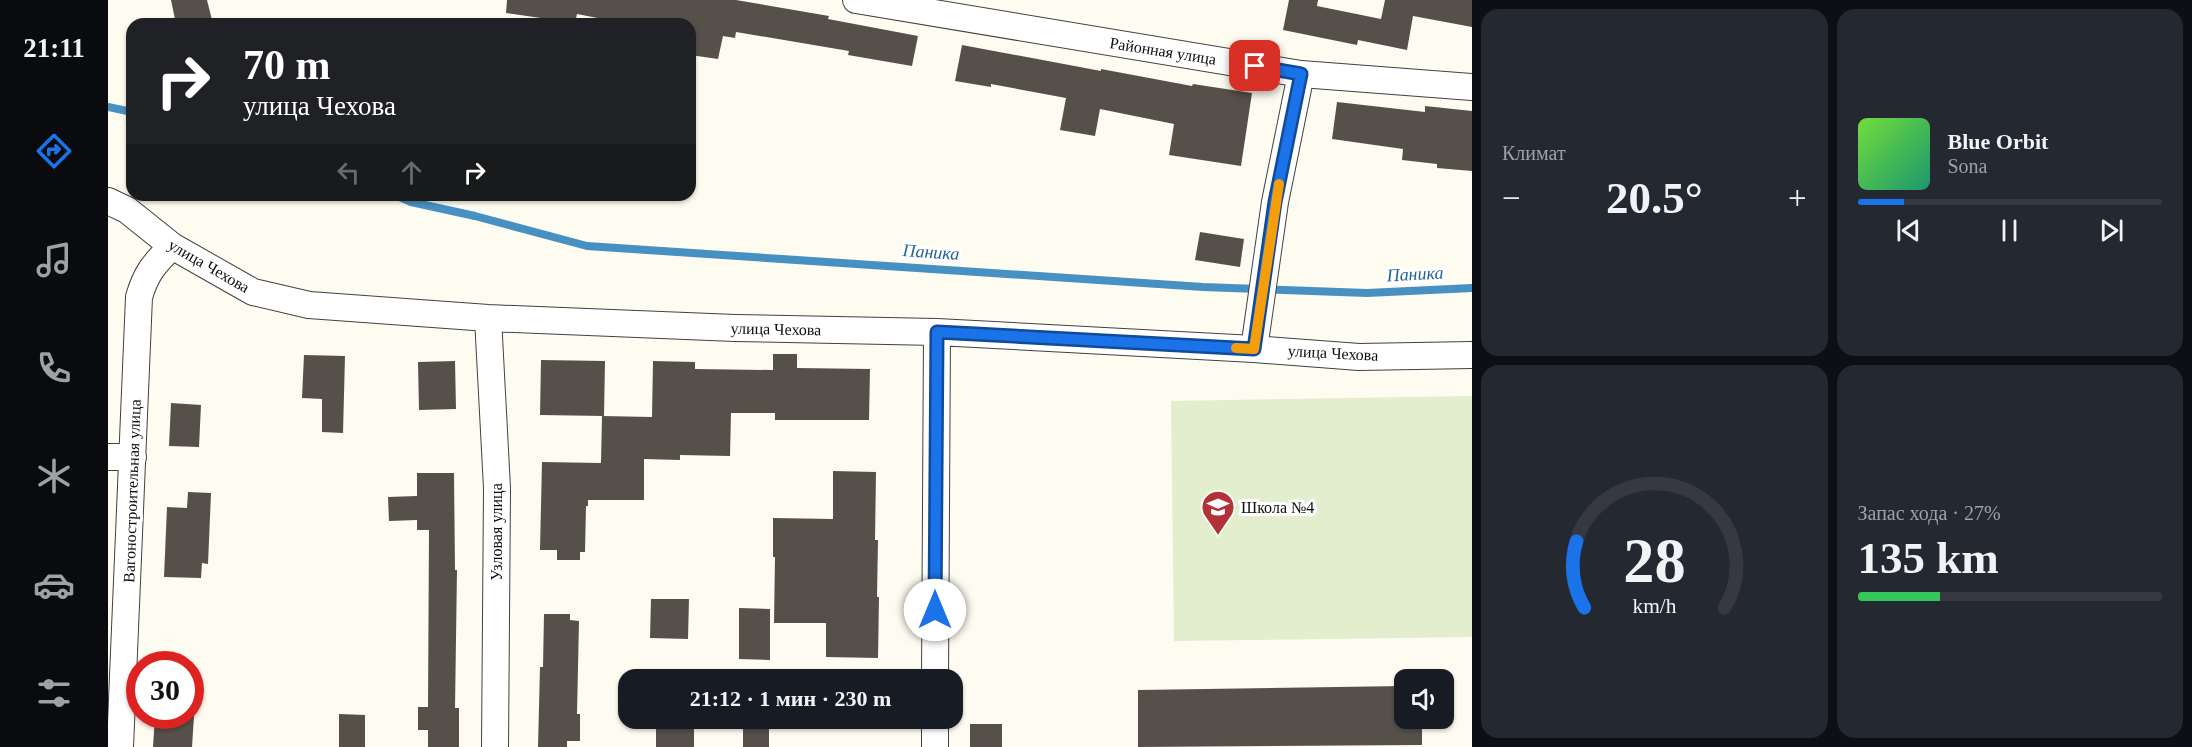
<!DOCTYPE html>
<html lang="ru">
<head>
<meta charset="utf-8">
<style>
	:root { --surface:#171b24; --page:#242831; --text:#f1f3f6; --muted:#9ea1a6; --line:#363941; --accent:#1a73e8 }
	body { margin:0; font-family:Georgia,serif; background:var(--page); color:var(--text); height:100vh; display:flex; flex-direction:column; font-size:22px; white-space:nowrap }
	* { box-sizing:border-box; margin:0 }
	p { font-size:20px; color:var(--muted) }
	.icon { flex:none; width:33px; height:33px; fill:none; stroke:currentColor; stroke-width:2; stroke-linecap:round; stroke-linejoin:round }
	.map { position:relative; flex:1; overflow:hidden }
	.drawer { display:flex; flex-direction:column; gap:9px; padding:9px; background:#0d0f14; width:720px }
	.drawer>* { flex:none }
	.guide { position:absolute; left:18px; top:18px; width:570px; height:183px; border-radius:18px; box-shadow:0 2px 4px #0004; background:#202124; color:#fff; overflow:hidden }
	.buttons { position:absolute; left:1286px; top:669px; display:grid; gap:12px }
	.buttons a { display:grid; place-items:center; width:60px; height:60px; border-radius:12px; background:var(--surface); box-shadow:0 2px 4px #0004; font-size:30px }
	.speed { position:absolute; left:18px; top:651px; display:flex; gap:12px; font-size:30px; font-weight:700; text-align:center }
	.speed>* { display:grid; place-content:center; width:78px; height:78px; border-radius:50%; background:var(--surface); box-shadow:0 2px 4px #0004; line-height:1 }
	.speed .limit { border:9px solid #d22; background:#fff; color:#111 }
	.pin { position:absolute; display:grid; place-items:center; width:51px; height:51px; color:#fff; margin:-26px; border-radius:12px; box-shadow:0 3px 9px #0006 }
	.me { position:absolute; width:66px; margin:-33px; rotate:0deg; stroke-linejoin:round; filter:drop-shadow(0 0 4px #0008) }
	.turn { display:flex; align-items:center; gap:21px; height:126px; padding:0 18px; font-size:27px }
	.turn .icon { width:78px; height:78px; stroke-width:2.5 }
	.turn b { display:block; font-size:42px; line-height:51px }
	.lanes { display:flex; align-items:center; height:57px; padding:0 18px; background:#0003; justify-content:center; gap:30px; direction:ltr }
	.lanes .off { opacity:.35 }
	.big { font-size:45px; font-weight:700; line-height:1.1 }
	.drawer .widget { flex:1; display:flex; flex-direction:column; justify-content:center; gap:9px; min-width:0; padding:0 21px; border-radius:18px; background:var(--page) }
	.drawer .dial { align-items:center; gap:0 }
	.dial svg { height:156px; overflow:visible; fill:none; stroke:var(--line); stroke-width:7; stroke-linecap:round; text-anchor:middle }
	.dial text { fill:var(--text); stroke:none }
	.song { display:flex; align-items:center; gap:18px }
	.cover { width:72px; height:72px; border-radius:9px; background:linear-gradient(135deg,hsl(100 70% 55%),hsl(160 70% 35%)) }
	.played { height:6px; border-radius:3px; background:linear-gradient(90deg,var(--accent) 15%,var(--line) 15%) }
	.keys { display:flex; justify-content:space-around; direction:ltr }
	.heat { display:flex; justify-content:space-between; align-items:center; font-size:33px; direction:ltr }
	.charge { height:9px; border-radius:4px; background:linear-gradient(90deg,#34c759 27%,var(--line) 0) }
	.drawer .tiles { flex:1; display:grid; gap:9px; grid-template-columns:repeat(2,1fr) }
	.trip { position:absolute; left:510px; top:669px; width:345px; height:60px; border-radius:18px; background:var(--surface); box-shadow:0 2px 4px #0004; font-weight:700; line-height:60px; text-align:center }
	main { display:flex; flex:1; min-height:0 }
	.tab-bar { display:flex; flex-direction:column; width:108px; justify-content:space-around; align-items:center; background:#090b0e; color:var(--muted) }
	.tab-bar .icon { width:42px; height:42px }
	.tab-bar .selected { color:var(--accent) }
	.tab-bar b { font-size:27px; color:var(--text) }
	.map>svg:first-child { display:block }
	.pitch { fill:#e2eece }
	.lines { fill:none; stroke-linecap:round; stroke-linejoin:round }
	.stream { stroke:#4790c2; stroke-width:8 }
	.building { fill:#56504b }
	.street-casing { stroke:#414141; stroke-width:28 }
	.street { stroke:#fff; stroke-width:26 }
	.route-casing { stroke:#114b97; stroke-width:15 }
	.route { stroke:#1a73e8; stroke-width:10 }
	.slow { stroke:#f59e0b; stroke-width:10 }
	.labels { text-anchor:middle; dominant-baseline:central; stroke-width:6; stroke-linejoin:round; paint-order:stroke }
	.street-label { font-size:16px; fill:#0e0e0e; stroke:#fff }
	.poi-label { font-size:16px; fill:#0e0e0e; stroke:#fff; text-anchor:start }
	.water-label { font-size:18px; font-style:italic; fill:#226395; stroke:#fff }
</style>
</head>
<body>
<main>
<nav class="tab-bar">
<b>21:11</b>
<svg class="icon selected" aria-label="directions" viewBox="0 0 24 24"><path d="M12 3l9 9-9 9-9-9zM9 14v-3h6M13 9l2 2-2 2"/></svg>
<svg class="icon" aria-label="music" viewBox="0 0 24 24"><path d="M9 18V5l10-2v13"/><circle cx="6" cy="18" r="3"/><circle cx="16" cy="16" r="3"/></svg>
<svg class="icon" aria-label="phone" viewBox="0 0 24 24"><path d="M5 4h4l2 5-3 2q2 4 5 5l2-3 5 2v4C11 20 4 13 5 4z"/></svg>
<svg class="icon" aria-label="climate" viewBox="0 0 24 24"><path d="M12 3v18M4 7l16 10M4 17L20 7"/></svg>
<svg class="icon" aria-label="car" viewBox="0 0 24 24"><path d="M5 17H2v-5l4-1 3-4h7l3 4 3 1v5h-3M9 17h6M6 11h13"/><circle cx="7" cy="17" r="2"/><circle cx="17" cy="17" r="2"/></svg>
<svg class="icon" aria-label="filters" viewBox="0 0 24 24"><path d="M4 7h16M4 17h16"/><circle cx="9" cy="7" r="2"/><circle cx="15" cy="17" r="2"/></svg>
</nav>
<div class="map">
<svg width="1364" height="747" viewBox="0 0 1364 747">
	<rect width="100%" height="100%" fill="#fefbf1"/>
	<path class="pitch" d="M1364 396V637L1066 641 1063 401Z"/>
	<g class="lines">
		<path class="stream" d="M0 107 24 112
			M287 195 303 202 367 216 479 246 1095 287 1259 293 1364 288"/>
	</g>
	<path class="building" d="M63 0H99L105 24H68Z
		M399 0H628L721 16 720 19 810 36 804 66 740 55 741 51 628 32 627 38 615 36 610 59 582 55V24H520L469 14 467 23 398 13Z
		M1181 0H1210L1209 6 1273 19 1277 0H1364V27L1305 16 1299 50 1250 40 1249 45 1175 30Z
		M854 45 993 71V69L1084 86 1085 84 1144 93 1133 166 1061 155 1066 124 992 109 987 136 952 130 958 98 883 84V87L847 81Z
		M1229 102 1317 112V106L1364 111V171L1329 168V164L1294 160 1295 149 1224 139Z
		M1092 232 1136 239 1132 267 1087 260Z
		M665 354H689V368L762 369 761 420H667V413H623L622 456 572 455V460L536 459V500H480V506H478L477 552H472V560H449V550H432L434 462 493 463 494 416 544 417 545 361 587 362V369L665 370Z
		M196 355 237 356 235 433 214 432V399L194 398Z
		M433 360 497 361 496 416 432 415Z
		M347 361 348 409 311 410 310 362Z
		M63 403 93 405 91 447 61 446Z
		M725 471 768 472 767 540H770L769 597H771L770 658 718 657V623H666L667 557H665V518L725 519Z
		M309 473H346L347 570H349L347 708H351V747H320V730H310V707H320L321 530H309V520L281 521 280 497 309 496Z
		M80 492 103 493 100 564 94 563 93 578 56 577 59 507 79 508Z
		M543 599H581L580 639 542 638Z
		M631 608 662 609V660L631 659Z
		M436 614H462V620L471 621 469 714H472V741H459V747H430L432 667H435Z
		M1296 686V718H1314V745L1030 747V690Z
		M231 714 257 715V747H231Z
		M47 716H86L84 747H45Z
		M548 718H586V747H548Z
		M635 718H661V747H635Z
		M862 724H894V747H862Z"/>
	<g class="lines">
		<g class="street-casing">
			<path id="street" d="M748 0 1193 74 1364 87
				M0 201 19 210 64 246 145 292 201 305 380 318 627 328 829 332 1146 349 1251 357 1364 355
				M380 318 389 488 387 747
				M1146 349 1167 202 1193 74
				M0 457H25
				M827 680 829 332
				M12 747 31 297C38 273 46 264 64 246
				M827 747V718"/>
		</g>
		<use href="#street" class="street"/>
	</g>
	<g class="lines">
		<g class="route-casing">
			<path id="route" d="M827 610 829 332 1146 349 1167 202 1193 74 1147 66"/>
		</g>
		<use href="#route" class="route"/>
		<path class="slow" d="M1128 348 1146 349 1171 184"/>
	</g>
	<defs>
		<g id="school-pin" transform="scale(1.725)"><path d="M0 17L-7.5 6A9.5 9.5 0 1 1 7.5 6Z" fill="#b23238" stroke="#fff"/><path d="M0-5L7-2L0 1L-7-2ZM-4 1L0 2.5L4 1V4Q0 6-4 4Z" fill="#fff"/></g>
	</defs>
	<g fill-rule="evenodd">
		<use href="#school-pin" x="1110" y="507"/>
	</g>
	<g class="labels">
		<g class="street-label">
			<text transform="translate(1055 51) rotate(9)">Районная улица</text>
			<text transform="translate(101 266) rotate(30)">улица Чехова</text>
			<text transform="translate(668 329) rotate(1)">улица Чехова</text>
			<text transform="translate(1225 353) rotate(3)">улица Чехова</text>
			<text transform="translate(24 491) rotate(-88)">Вагоностроительная улица</text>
			<text transform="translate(388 532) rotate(-90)">Узловая улица</text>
		</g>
		<g class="poi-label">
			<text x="1133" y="507">Школа №4</text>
		</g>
		<g class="water-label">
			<text transform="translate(823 252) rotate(4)">Паника</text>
			<text transform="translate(1307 274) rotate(-3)">Паника</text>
		</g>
	</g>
</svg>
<div class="buttons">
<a><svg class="icon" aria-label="sound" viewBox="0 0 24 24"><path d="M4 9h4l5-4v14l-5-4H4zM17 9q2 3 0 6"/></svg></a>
</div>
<div class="speed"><div class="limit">30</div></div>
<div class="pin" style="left:1147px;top:66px;background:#d93025"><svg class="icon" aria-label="arrive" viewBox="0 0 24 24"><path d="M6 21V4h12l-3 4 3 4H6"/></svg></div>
<svg class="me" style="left:827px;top:610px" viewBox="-20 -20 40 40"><circle r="19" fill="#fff"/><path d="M0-13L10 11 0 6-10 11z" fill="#1a73e8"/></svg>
<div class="trip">21:12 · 1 мин · 230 m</div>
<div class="guide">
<div class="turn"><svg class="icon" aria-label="right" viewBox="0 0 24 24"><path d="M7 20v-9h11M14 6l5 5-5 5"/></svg><div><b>70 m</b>улица Чехова</div></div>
<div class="lanes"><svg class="icon off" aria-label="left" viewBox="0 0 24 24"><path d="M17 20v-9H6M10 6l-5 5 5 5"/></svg><svg class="icon off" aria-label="ahead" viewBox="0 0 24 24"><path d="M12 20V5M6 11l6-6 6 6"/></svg><svg class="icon" aria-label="right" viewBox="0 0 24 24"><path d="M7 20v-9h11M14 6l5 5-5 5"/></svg></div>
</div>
</div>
<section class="drawer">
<div class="tiles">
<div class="widget"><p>Климат</p>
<div class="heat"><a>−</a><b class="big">20.5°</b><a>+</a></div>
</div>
<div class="widget">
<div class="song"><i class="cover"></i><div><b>Blue Orbit</b><p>Sona</p></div></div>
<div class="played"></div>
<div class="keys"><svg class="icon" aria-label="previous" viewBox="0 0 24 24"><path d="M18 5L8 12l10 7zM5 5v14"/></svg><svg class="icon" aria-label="pause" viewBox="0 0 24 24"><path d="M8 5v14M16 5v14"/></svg><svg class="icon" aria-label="next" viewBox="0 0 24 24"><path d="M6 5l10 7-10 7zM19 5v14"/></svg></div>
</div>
<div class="widget dial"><svg viewBox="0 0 100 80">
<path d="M14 69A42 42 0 1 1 86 69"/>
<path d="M14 69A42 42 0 0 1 10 35" stroke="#1a73e8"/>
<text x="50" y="56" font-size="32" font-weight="700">28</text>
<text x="50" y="72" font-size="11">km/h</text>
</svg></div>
<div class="widget"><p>Запас хода · 27%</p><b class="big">135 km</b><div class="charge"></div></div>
</div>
</section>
</main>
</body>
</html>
